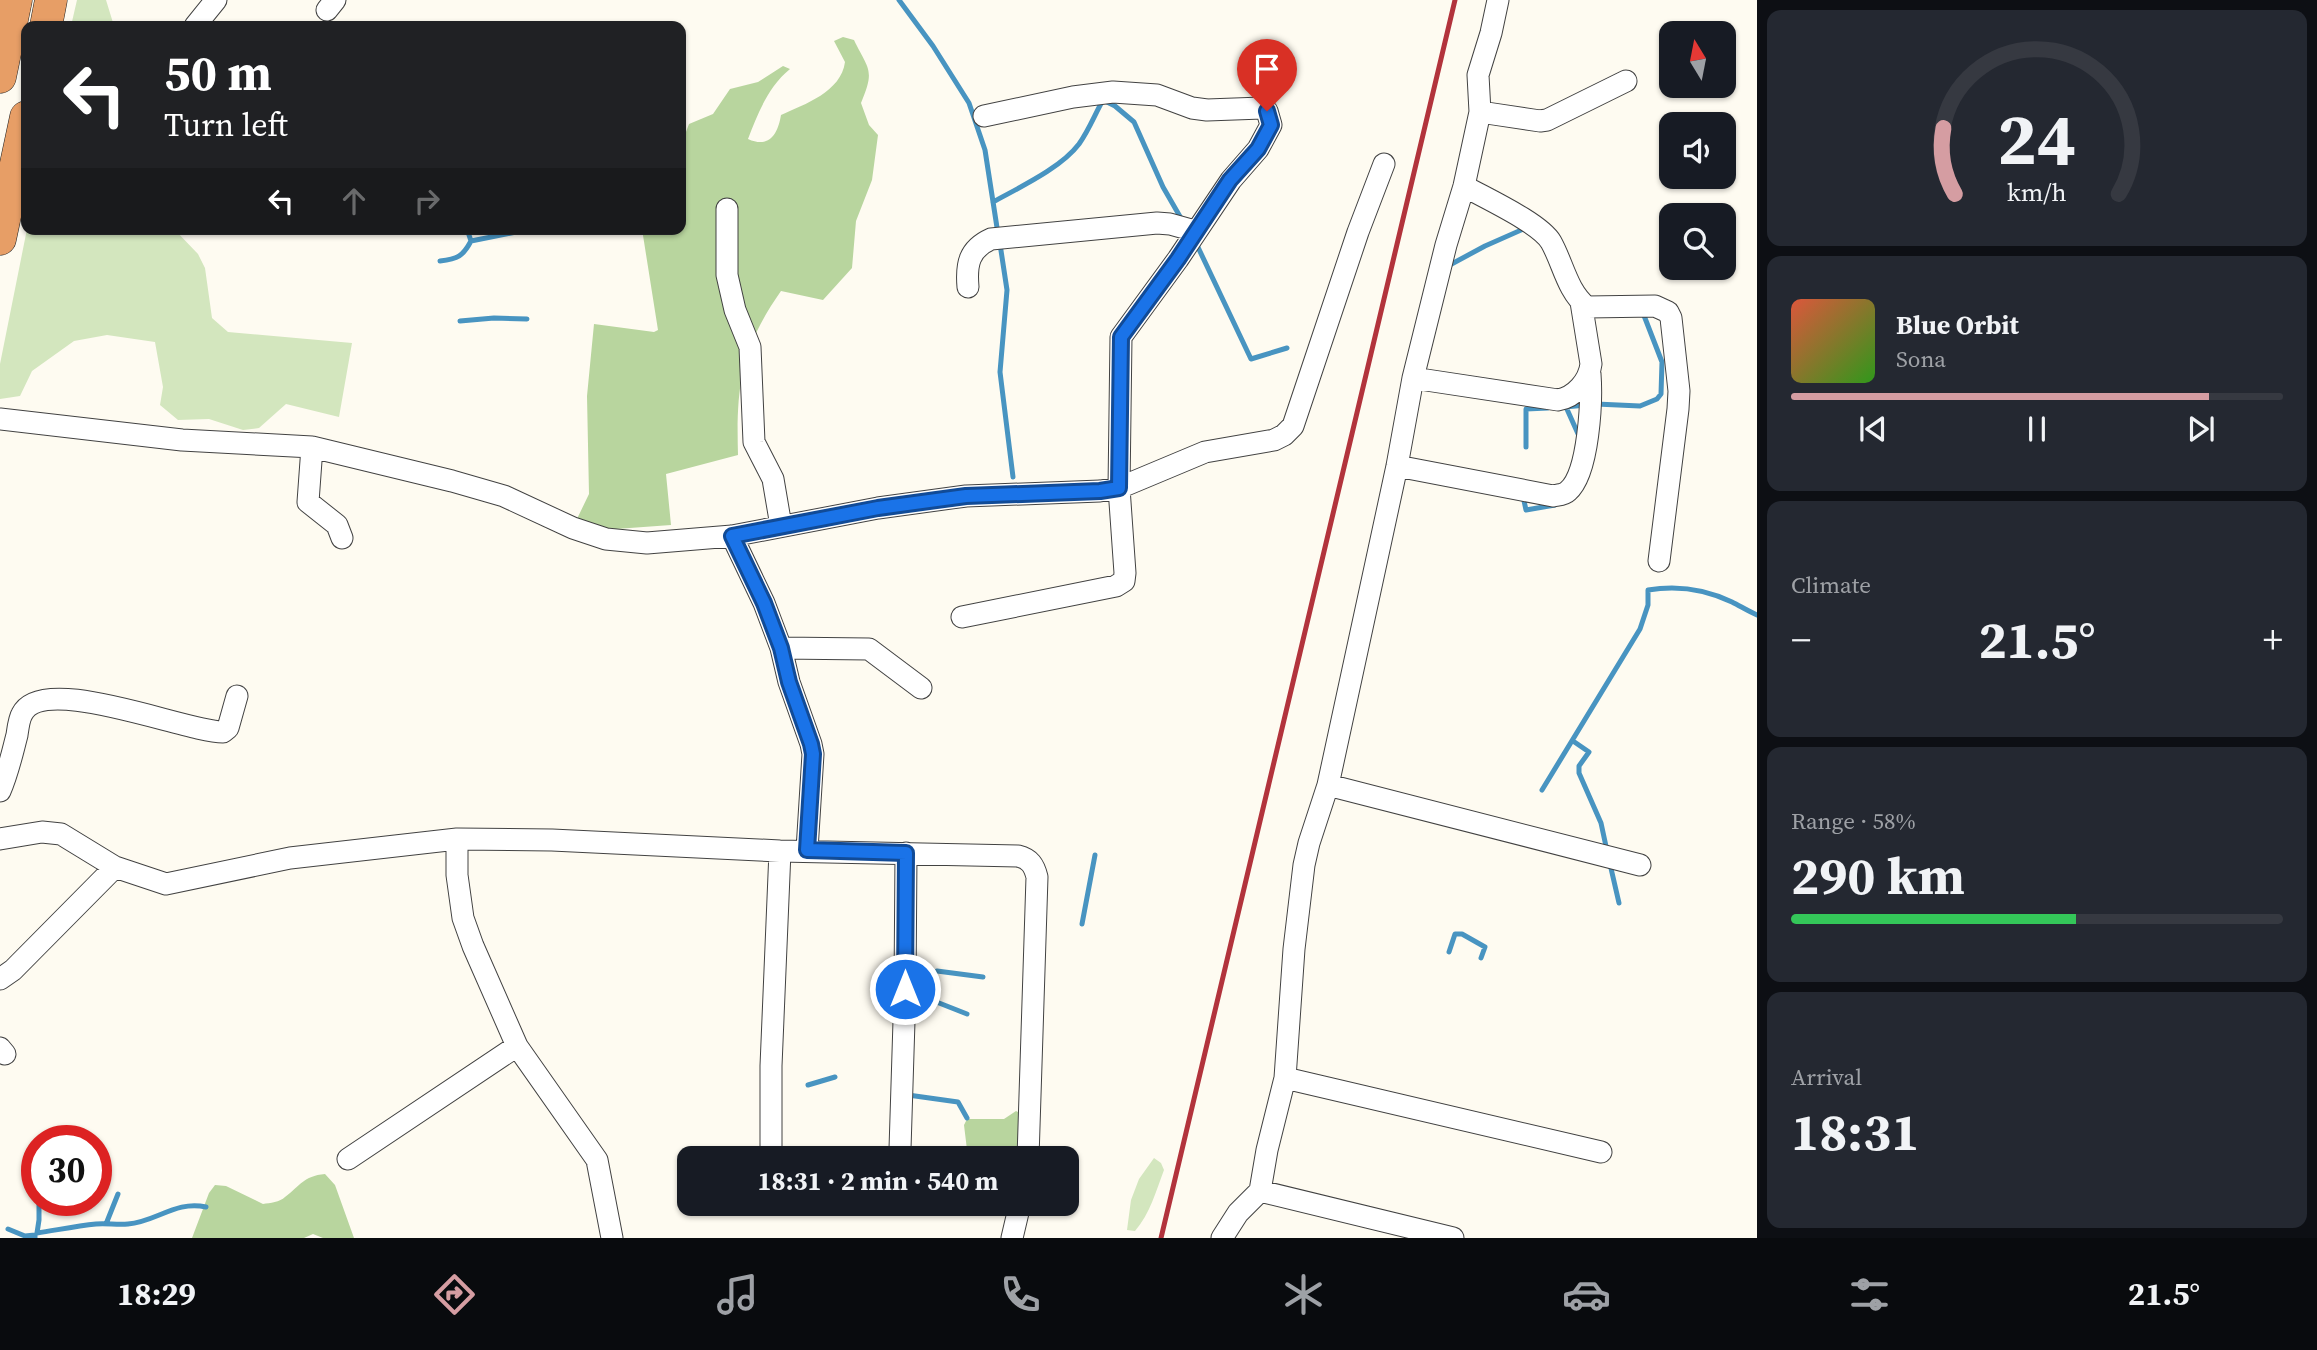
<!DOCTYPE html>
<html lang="en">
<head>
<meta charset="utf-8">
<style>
	:root { --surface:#171b24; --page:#242831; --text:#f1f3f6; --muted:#9ea1a6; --line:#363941; --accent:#d59da2 }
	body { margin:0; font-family:"Source Serif 4",serif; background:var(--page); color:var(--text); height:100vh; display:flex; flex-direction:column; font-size:26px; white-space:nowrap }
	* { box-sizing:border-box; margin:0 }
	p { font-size:23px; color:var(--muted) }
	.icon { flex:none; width:38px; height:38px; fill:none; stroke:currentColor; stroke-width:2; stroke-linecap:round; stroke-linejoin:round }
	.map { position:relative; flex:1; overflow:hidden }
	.sheet { display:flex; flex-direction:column; gap:10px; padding:10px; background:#0d0f14; width:560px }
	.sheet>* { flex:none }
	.top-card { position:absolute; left:21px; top:21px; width:665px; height:214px; border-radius:14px; box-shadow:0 2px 5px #0004; background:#202124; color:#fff; overflow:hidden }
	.needle { width:46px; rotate:350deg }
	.buttons { position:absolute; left:1659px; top:21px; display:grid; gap:14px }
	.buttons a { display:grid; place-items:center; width:77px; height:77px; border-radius:14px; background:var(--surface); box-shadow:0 2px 5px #0004; font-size:35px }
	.speed { position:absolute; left:21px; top:1125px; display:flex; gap:14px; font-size:35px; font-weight:700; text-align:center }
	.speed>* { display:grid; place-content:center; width:91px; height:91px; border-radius:50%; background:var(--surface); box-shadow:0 2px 5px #0004; line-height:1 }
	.speed .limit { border:10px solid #d22; background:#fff; color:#111 }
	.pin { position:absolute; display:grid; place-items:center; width:60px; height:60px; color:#fff; margin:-72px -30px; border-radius:50% 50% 50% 0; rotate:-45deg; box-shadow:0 0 7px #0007 }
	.pin .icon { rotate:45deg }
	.me { position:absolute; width:77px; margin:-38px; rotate:0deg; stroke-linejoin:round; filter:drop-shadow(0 0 5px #0008) }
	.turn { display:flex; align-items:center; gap:24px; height:147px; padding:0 28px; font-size:32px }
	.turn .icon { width:91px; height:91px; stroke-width:2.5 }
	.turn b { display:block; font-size:49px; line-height:60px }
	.lanes { display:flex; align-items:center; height:66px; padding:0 28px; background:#0003; justify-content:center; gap:35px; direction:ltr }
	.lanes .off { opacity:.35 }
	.big { font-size:52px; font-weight:700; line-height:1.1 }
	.sheet .widget { flex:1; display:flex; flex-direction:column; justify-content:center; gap:10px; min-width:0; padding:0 24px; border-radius:14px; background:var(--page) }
	.sheet .dial { align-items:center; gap:0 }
	.dial svg { height:182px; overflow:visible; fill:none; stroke:var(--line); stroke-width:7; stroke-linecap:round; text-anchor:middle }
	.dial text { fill:var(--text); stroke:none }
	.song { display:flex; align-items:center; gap:21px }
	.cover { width:84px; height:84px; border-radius:10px; background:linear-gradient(135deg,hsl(10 70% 55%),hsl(110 70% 35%)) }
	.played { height:7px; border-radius:4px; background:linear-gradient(90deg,var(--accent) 85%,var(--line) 85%) }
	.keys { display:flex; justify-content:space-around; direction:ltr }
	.heat { display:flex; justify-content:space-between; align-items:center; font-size:38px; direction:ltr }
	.charge { height:10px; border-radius:5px; background:linear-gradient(90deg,#34c759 58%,var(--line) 0) }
	.trip { position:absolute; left:677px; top:1146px; width:402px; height:70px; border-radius:14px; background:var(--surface); box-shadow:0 2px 5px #0004; font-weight:700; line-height:70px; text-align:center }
	.dock { display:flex; height:112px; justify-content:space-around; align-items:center; background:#090b0e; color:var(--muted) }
	.dock .icon { width:49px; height:49px }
	.dock .selected { color:var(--accent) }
	.dock b { font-size:32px; color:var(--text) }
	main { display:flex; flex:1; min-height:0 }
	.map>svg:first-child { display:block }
	.green { fill:#d3e6be }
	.forest { fill:#b8d59e }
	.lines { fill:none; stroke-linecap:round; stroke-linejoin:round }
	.stream { stroke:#4894c1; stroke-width:5 }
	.minor-casing { stroke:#424242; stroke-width:23 }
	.highway-casing { stroke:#202020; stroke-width:33 }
	.minor { stroke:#fff; stroke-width:21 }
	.highway { stroke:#e79e66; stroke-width:32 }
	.rail { stroke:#b2333c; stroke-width:5 }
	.route-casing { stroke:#114b97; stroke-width:18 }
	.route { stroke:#1a73e8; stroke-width:12 }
</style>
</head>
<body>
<main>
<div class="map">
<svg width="1757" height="1238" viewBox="0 0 1757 1238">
	<rect width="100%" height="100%" fill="#fefbf1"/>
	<path class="green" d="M77 0H106L114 26H71Z
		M27 229H174L198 254 205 268 212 318 228 332 352 343 339 417 286 404 259 428 243 430 209 419 178 420 160 405 163 387 155 342 107 335 74 341 32 371 20 396 0 399V364Z
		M1154 1158 1161 1163 1164 1170C1156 1191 1150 1214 1135 1231L1127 1230 1131 1200 1139 1179Z"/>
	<path class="forest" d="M843 37 854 40C869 71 875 69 861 103L869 125 878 135 872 180 856 221 852 268 823 300 781 291C741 348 736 386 738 455L666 474 671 525 602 530 576 521 589 494 587 396 594 324 654 332 658 330 642 229H681V145L689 124 713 114 730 89 758 82 783 66 790 69C768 87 758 113 748 139 770 149 778 133 781 115 805 104 841 92 845 62L834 41Z
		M1016 1111 1022 1114 1015 1158H968L964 1125 967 1119H1004Z
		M325 1174 335 1185 354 1238H323L313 1234 304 1238H192L209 1193 215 1185 226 1186 263 1204C270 1203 280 1202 285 1197 300 1186 303 1176 325 1174Z"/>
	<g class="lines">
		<path class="stream" d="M899 0 933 46 969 103 985 150 998 234
			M993 202C1020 187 1061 168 1079 144 1089 130 1095 114 1103 100L1115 106 1134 122 1163 187 1182 220
			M471 241 521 231
			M1196 243 1251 359 1287 348
			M1000 244 1007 290 1000 372 1013 477
			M440 261C458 259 463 256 471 241L467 229
			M1446 267 1485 246 1528 227
			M460 321 494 318 527 319
			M1596 404 1640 406 1657 399 1661 394 1662 362 1643 313
			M1565 407 1586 405
			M1566 407 1579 436
			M1526 447V409L1548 408
			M1523 496 1526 510 1555 505
			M1573 741 1589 752 1579 766V773L1601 823 1607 851
			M1542 790 1640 629 1648 605V590C1677 585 1705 589 1732 602 1740 606 1748 611 1757 615
			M1610 864 1619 903
			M1082 924 1095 855
			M1449 952 1455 934H1462L1485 947 1481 958
			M937 971 983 977
			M911 995 934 1001 967 1014
			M808 1085 835 1077
			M908 1095 958 1102 967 1118
			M39 1200V1220L37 1233C57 1230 76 1226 96 1224 106 1223 117 1225 128 1224 156 1222 176 1200 206 1207
			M106 1224 118 1194
			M8 1229 25 1236 35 1235V1238"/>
		<g class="minor-casing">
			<path id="minor" d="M327 10 335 0
				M195 26 216 0
				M1480 112 1540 121 1547 120 1626 81
				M1464 186C1485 198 1540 223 1551 242 1563 263 1567 291 1587 307L1655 306 1668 312 1671 318 1679 391 1678 409 1659 561
				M727 209V275L735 310 750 347 754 442 773 479 781 526
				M968 287C966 264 969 249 991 239L1157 223 1170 224 1195 231
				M1413 378 1558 400C1575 397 1589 381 1591 364L1581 302
				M0 419 182 440 312 447 452 481 504 496 573 528 606 539 647 543 732 536 878 508 966 496 1100 491 1119 488 1205 452 1274 440 1284 435 1293 426 1358 232 1384 164
				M312 447 308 502 337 525 342 538
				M1397 466 1553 496C1558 495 1564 495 1568 491 1589 473 1592 400 1590 374
				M732 536 764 603 781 648 789 682 811 744 813 754 807 850
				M962 617 1116 586 1124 581 1125 573 1119 488 1121 337 1178 259 1231 180 1258 149 1271 125 1267 111 1262 108 1207 110 1192 108 1157 95 1113 92 1073 97 984 116
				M781 648 869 649 921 688
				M1328 785 1640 865
				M0 791C8 773 12 754 17 735 18 728 19 719 22 714 42 672 186 732 223 732L228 728 237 696
				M0 839 42 832 61 834 115 867 166 884 290 858 457 839 552 840 780 851 1018 856C1030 859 1034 865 1037 877L1028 1158
				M457 839V875L463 918 473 946 517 1046 597 1160 612 1238
				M0 979 13 970 115 867
				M0 1048 5 1054
				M1285 1078 1601 1152
				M900 1149 905 989 906 853
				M771 1158V1066L780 851
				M348 1159 517 1046
				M1260 1191 1453 1238
				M1012 1238 1020 1204
				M1222 1238 1238 1213 1260 1191 1267 1150 1285 1078 1294 949 1304 865 1309 843 1328 785 1397 466 1413 378 1446 245 1464 186 1480 112 1478 75 1491 33 1498 0"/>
		</g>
		<g class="highway-casing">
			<path id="highway" d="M46 26 51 0
				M0 77 16 0
				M0 239 26 117"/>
		</g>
		<use href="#minor" class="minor"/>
		<use href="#highway" class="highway"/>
		<path class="rail" d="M1161 1238 1455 0"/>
	</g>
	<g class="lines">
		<g class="route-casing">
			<path id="route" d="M905 989 906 853 807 850 813 754 811 744 789 682 781 648 764 603 732 536 878 508 966 496 1100 491 1119 488 1121 337 1178 259 1230 180 1258 149 1271 125 1267 111"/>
		</g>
		<use href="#route" class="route"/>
	</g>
</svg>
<div class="buttons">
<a><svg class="needle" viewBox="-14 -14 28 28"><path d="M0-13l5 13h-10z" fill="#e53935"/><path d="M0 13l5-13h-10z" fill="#9ea1a6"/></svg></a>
<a><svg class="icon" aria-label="sound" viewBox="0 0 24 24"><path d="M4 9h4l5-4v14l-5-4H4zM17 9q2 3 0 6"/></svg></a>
<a><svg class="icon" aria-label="search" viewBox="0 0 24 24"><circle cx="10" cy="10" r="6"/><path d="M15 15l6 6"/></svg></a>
</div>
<div class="speed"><div class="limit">30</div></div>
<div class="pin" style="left:1267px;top:111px;background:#d93025"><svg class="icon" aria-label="arrive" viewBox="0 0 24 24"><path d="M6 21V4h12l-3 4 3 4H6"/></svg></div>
<svg class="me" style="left:905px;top:989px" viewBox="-20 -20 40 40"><circle r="17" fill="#1a73e8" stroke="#fff" stroke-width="3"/><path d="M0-11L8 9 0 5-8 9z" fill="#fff"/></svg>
<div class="trip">18:31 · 2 min · 540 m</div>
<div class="top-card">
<div class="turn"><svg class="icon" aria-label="left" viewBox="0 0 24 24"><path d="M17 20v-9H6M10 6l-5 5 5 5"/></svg><div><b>50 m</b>Turn left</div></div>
<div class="lanes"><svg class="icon" aria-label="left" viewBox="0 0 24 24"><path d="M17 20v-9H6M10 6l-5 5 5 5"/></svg><svg class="icon off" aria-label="ahead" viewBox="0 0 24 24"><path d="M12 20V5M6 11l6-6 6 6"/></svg><svg class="icon off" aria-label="right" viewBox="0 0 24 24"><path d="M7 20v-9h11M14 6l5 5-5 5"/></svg></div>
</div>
</div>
<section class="sheet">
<div class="widget dial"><svg viewBox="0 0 100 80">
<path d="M14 69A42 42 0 1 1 86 69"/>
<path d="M14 69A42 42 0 0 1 9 40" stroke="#d59da2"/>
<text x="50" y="56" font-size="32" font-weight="700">24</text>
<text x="50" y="72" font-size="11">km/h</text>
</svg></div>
<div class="widget">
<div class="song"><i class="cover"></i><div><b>Blue Orbit</b><p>Sona</p></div></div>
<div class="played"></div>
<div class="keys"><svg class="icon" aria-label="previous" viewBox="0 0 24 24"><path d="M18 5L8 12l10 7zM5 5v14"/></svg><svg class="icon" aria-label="pause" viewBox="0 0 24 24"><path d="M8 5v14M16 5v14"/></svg><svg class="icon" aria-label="next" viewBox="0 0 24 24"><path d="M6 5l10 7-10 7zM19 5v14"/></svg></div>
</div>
<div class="widget"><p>Climate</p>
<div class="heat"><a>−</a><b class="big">21.5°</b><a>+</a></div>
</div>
<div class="widget"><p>Range · 58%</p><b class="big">290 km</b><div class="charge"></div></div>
<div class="widget"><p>Arrival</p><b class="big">18:31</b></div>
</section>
</main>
<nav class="dock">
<b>18:29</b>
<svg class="icon selected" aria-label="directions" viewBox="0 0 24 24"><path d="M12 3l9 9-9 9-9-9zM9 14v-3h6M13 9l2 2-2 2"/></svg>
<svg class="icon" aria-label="music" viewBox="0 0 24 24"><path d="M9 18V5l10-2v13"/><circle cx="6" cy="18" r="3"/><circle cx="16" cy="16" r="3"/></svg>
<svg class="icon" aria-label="phone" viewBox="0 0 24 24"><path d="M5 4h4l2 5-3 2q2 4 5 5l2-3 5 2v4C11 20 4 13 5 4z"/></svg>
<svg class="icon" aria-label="climate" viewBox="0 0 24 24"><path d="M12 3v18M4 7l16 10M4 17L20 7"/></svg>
<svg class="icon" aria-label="car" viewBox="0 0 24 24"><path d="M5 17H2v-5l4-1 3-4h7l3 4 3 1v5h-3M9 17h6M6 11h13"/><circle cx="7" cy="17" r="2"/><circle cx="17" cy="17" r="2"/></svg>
<svg class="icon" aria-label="filters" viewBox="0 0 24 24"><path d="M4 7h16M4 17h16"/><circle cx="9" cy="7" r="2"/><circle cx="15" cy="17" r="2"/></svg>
<b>21.5°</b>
</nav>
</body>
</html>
